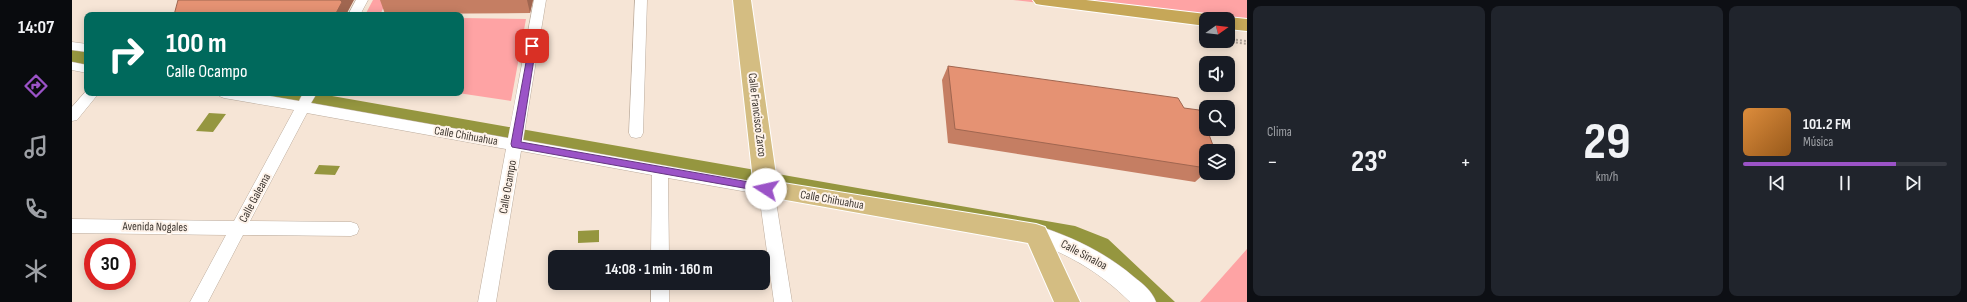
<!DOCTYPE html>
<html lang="es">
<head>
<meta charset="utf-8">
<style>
	:root { --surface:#171b24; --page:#20242c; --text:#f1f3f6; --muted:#9ea1a6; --line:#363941; --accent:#9b53c7 }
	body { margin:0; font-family:"Sofia Sans Condensed",sans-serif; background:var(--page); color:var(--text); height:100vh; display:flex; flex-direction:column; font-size:15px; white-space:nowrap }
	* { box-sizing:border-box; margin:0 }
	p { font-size:13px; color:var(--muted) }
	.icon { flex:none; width:22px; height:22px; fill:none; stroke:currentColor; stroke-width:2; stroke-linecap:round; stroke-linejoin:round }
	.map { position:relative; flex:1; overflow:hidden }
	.panel { display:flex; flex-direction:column; gap:6px; padding:6px; background:#0d0f14; width:720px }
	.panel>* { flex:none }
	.guide { position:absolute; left:12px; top:12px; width:380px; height:84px; border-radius:8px; box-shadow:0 2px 10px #0003; background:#00695c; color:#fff; overflow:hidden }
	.needle { width:26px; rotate:76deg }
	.fabs { position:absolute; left:1127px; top:12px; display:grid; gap:8px }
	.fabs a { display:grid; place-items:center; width:36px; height:36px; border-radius:8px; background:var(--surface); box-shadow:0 2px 10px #0003; font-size:20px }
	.speed { position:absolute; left:12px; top:238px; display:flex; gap:8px; font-size:20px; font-weight:700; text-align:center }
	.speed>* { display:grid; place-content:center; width:52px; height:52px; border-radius:50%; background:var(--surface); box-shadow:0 2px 10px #0003; line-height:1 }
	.speed .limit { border:6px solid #d22; background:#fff; color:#111 }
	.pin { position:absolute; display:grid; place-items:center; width:34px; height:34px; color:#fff; margin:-17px; border-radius:8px; box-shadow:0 2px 6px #0006 }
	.me { position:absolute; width:44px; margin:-22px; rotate:280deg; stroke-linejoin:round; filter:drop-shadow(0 0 3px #0008) }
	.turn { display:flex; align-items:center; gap:14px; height:84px; padding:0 16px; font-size:18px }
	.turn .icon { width:52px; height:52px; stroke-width:2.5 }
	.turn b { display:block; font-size:28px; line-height:34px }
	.big { font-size:30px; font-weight:700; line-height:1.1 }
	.panel .widget { flex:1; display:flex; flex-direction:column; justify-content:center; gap:6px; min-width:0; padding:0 14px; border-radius:8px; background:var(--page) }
	.panel .dial { align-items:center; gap:0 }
	.dial b { font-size:52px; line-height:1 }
	.song { display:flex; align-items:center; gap:12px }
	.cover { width:48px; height:48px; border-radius:6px; background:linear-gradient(135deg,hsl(30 70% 55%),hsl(30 70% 35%)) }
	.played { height:4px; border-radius:2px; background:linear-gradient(90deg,var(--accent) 75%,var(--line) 75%) }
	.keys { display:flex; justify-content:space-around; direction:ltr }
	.heat { display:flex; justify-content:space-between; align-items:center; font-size:22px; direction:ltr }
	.panel .tiles { flex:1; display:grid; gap:6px; grid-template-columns:repeat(3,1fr) }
	.trip { position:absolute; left:476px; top:250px; width:222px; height:40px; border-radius:8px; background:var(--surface); box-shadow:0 2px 10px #0003; font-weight:700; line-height:40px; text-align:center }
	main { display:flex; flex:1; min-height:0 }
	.dock { display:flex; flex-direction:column; width:72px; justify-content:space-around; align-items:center; background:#090b0e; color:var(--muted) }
	.dock .icon { width:28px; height:28px }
	.dock .selected { color:var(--accent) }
	.dock b { font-size:18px; color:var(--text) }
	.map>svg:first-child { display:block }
	.green { fill:#fea3a4 }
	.water { fill:#95963f }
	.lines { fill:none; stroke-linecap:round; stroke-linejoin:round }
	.minor-casing { stroke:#bcac9d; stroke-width:1 }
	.tertiary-casing { stroke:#bcac9d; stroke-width:1 }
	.primary-casing { stroke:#fff; stroke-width:2 }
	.trunk-casing { stroke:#fff; stroke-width:2 }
	.path { stroke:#afa297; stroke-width:2; stroke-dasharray:2 2; stroke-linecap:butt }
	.minor { fill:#fff; fill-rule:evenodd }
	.tertiary { fill:#fff; fill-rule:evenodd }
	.primary { fill:#d4bd82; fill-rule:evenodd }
	.trunk { fill:#c6a758; fill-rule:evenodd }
	.wall { fill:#c57e63 }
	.shaded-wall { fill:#a06650 }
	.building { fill:#e59273; stroke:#a06650 }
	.route { fill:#9b53c7; stroke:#653681 }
	.labels { text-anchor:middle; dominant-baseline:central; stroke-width:4; stroke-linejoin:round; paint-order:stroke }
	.street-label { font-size:12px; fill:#3e3731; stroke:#fef3ea }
</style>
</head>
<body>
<main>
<nav class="dock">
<b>14:07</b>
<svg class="icon selected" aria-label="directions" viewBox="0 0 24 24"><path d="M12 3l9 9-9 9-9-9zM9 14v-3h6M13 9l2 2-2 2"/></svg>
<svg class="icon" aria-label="music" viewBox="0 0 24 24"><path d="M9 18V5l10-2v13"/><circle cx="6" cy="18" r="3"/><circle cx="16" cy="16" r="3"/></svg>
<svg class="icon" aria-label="phone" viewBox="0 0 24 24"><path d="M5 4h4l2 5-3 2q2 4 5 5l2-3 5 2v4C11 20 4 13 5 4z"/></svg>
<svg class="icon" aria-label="climate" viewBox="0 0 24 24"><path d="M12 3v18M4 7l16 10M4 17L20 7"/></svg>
</nav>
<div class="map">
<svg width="1175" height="302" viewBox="0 0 1175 302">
	<rect width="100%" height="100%" fill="#f6e5d6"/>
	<path class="green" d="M301 0H315L308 15H293Z
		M941 0H1175V26L1156 19H1134V22Z
		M389 18 454 19 439 101 386 93H389Z
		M1175 249V302H1128Z"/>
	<path class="water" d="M0 49 15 52V65L0 62Z
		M177 93H243L1003 226 1036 239 1103 302H1078L1019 251 712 188Z
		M137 113 154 114 141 132 124 131Z
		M247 165 268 166 263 175 242 174Z
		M527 230V242L506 243V231Z"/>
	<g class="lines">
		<g class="minor-casing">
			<path id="minor" d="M284 0H296L288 15H276Z
				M462 0H474L451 140 700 185 702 189 720 302H702L687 194 596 178 597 257H579L580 175 449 151 424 302H406L434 149 235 113 178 221 279 222 285 224 287 229 285 234 279 236 171 235 136 302H118L154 235 0 233V219L162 221 222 110 152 98 147 96 145 93H180L227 101 231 93H245L239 103 436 138Z
				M563 0H575L571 133 569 137 564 138 559 137 557 133Z
				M0 42 15 44V52L0 50Z
				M0 62 15 65V73L0 70Z
				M15 90V93H27L5 120 0 121V107Z
				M579 283H597V302H579Z"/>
		</g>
		<g class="tertiary-casing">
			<path id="tertiary" d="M964 225C1000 237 1033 252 1062 277 1071 284 1080 291 1084 302H1058C1028 272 996 254 957 240L953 234 957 228Z"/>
		</g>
		<g class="primary-casing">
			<path id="primary" d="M661 0H679L705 182 964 224 973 227 1008 302H982L956 243 686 195 682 189Z"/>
		</g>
		<g class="trunk-casing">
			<path id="trunk" d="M961 0H1014L1134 14 1140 16 1142 19H1134V26L970 5 964 4Z
				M1156 17 1175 19V31L1156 29V19H1150Z"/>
		</g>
		<path class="path" d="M1156 39 1175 41
			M1152 41 1175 44"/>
		<use href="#minor" class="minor"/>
		<use href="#tertiary" class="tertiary"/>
		<use href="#primary" class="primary"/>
		<use href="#trunk" class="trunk"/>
	</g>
	<path class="wall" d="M308 0H461L458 13 313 14Z
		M876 66 1112 108 1134 151V172L1123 182 876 143 870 80Z"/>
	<path class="shaded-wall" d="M268 0H282L275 13 276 15H263Z
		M455 0H461L458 13Z"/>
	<path class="building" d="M106 0H268L270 2 263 15H102Z
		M876 66 1106 98 1112 108 1127 110 1134 127V129H1135L1143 151H1134V152H1131L1134 160V168L883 129Z"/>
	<path class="route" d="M460 43 464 46 449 142 694 185 697 186 699 189 697 191 694 192 440 147 439 144 457 46Z"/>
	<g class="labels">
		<g class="street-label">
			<text transform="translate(685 115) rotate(83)">Calle Francisco Zarco</text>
			<text transform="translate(394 136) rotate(10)">Calle Chihuahua</text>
			<text transform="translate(436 187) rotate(-80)">Calle Ocampo</text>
			<text transform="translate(183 198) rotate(-62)">Calle Galeana</text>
			<text transform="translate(760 200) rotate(10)">Calle Chihuahua</text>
			<text transform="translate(83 227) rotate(1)">Avenida Nogales</text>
			<text transform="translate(1012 255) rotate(28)">Calle Sinaloa</text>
		</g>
	</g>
</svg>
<div class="fabs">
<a><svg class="needle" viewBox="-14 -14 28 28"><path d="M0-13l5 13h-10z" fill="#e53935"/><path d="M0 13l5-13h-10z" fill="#9ea1a6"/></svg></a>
<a><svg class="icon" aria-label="sound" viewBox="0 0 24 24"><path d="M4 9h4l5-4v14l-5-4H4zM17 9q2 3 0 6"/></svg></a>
<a><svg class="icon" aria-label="search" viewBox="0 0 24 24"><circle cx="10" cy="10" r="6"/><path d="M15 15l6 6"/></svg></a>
<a><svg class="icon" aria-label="layers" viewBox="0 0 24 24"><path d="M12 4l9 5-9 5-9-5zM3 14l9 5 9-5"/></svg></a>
</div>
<div class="speed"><div class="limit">30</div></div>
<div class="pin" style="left:460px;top:46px;background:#d93025"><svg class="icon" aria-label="arrive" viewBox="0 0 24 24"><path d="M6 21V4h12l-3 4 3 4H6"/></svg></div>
<svg class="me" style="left:694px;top:189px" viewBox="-20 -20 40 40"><circle r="19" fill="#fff"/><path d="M0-13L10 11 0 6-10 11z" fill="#9b53c7"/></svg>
<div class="trip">14:08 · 1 min · 160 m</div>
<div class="guide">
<div class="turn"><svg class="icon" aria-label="right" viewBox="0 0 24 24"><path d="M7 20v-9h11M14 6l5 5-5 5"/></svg><div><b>100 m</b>Calle Ocampo</div></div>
</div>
</div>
<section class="panel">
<div class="tiles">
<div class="widget"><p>Clima</p>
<div class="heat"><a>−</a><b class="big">23°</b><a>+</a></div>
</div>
<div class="widget dial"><b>29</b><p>km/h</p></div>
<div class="widget">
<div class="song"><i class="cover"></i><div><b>101.2 FM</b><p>Música</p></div></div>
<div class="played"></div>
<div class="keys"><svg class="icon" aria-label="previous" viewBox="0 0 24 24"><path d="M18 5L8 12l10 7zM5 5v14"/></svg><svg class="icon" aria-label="pause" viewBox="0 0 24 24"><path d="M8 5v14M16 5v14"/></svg><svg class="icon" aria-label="next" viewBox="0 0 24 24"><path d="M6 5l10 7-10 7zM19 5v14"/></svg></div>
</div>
</div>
</section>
</main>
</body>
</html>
